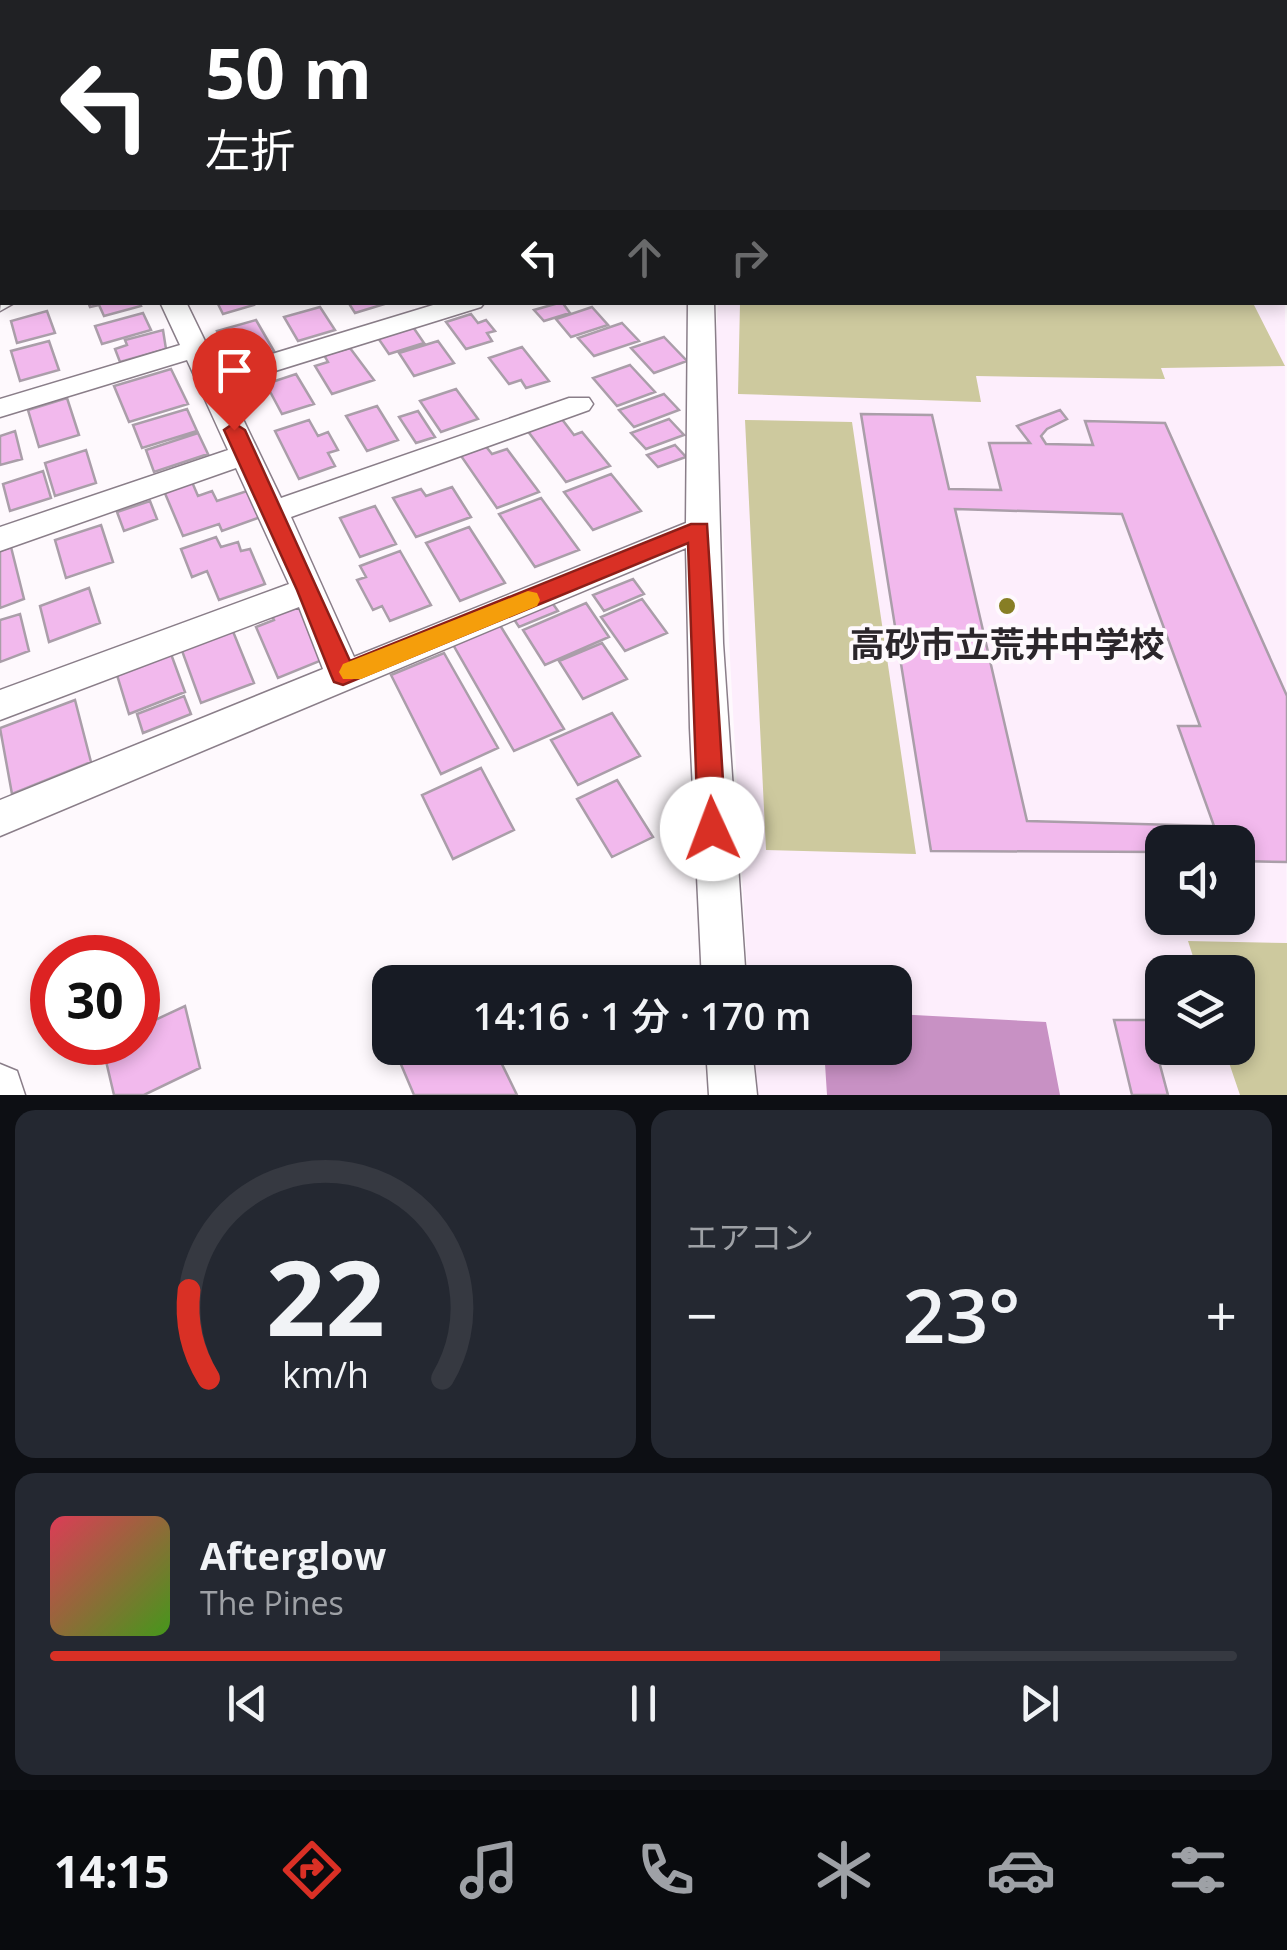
<!DOCTYPE html>
<html lang="ja">
<head>
<meta charset="utf-8">
<style>
	:root { --surface:#171b24; --page:#242831; --text:#f1f3f6; --muted:#9ea1a6; --line:#363941; --accent:#d93025 }
	body { margin:0; font-family:"Open Sans","Noto Sans JP",sans-serif; background:var(--page); color:var(--text); height:100vh; display:flex; flex-direction:column; font-size:38px; white-space:nowrap }
	* { box-sizing:border-box; margin:0 }
	p { font-size:32px; color:var(--muted) }
	.icon { flex:none; width:55px; height:55px; fill:none; stroke:currentColor; stroke-width:2; stroke-linecap:round; stroke-linejoin:round }
	.map { position:relative; height:1095px; overflow:hidden }
	.details { display:flex; flex-direction:column; gap:15px; padding:15px; background:#0d0f14; flex:1 }
	.details>* { flex:none }
	.guide { position:absolute; left:0px; top:0px; width:1288px; height:305px; box-shadow:0 5px 15px #0003; background:#202124; color:#fff; overflow:hidden }
	.controls { position:absolute; left:1145px; top:825px; display:grid; gap:20px }
	.controls a { display:grid; place-items:center; width:110px; height:110px; border-radius:20px; background:var(--surface); box-shadow:0 5px 15px #0003; font-size:50px }
	.speed { position:absolute; left:30px; top:935px; display:flex; gap:20px; font-size:50px; font-weight:700; text-align:center }
	.speed>* { display:grid; place-content:center; width:130px; height:130px; border-radius:50%; background:var(--surface); box-shadow:0 5px 15px #0003; line-height:1 }
	.speed .limit { border:15px solid #d22; background:#fff; color:#111 }
	.pin { position:absolute; display:grid; place-items:center; width:85px; height:85px; color:#fff; margin:-102px -42px; border-radius:50% 50% 50% 0; rotate:-45deg; box-shadow:0 0 10px #0007 }
	.pin .icon { rotate:45deg }
	.me { position:absolute; width:110px; margin:-55px; rotate:358deg; stroke-linejoin:round; filter:drop-shadow(0 0 8px #0008) }
	.turn { display:flex; align-items:center; gap:35px; height:210px; padding:0 40px; font-size:45px }
	.turn .icon { width:130px; height:130px; stroke-width:2.5 }
	.turn b { display:block; font-size:70px; line-height:85px }
	.lanes { display:flex; align-items:center; height:95px; padding:0 40px; background:#0003; justify-content:center; gap:50px; direction:ltr }
	.lanes .off { opacity:.35 }
	.big { font-size:75px; font-weight:600; line-height:1.1 }
	.details .card { flex:1; display:flex; flex-direction:column; justify-content:center; gap:15px; min-width:0; padding:0 35px; border-radius:20px; background:var(--page) }
	.details .dial { align-items:center; gap:0 }
	.dial svg { height:260px; overflow:visible; fill:none; stroke:var(--line); stroke-width:7; stroke-linecap:round; text-anchor:middle }
	.dial text { fill:var(--text); stroke:none }
	.song { display:flex; align-items:center; gap:30px }
	.cover { width:120px; height:120px; border-radius:15px; background:linear-gradient(135deg,hsl(350 70% 55%),hsl(100 70% 35%)) }
	.played { height:10px; border-radius:5px; background:linear-gradient(90deg,var(--accent) 75%,var(--line) 75%) }
	.keys { display:flex; justify-content:space-around; direction:ltr }
	.heat { display:flex; justify-content:space-between; align-items:center; font-size:55px; direction:ltr }
	.details .tiles { flex:1; display:grid; gap:15px; grid-template-columns:1fr 1fr }
	.card:last-child { grid-column:span 2 }
	.trip { position:absolute; left:372px; top:965px; width:540px; height:100px; border-radius:20px; background:var(--surface); box-shadow:0 5px 15px #0003; font-weight:600; line-height:100px; text-align:center }
	.dock { display:flex; height:160px; justify-content:space-around; align-items:center; background:#090b0e; color:var(--muted) }
	.dock .icon { width:70px; height:70px }
	.dock .selected { color:var(--accent) }
	.dock b { font-size:45px; color:var(--text) }
	.map>svg:first-child { display:block }
	.built { fill:#fdeefc; fill-rule:evenodd }
	.green { fill:#cdc99e }
	.water { fill:#c891c4 }
	.building { fill:#f2b9ed; stroke:#aa9ea9; stroke-width:2.5; fill-rule:evenodd }
	.lines { fill:none; stroke-linecap:round; stroke-linejoin:round }
	.minor-casing { stroke:#8a7e89; stroke-width:3 }
	.tertiary-casing { stroke:#8a7e89; stroke-width:42 }
	.minor { fill:#fff; fill-rule:evenodd }
	.tertiary { stroke:#fff; stroke-width:40 }
	.rail { stroke:#6e696d; stroke-width:5; stroke-dasharray:2.5 6; stroke-linecap:butt }
	.route { fill:#d93025; stroke:#8d1f18; stroke-width:2.5 }
	.slow { fill:#f59e0b }
	.poi-dot { fill:#877e25; stroke:#fef9fd; stroke-width:4 }
	.labels { text-anchor:middle; dominant-baseline:central; stroke-width:8; stroke-linejoin:round; paint-order:stroke }
	.poi-label { font-size:35px; font-weight:bold; fill:#2b262b; stroke:#fef9fd }
</style>
</head>
<body>
<div class="map">
<svg width="1287" height="1095" viewBox="0 0 1287 1095">
	<rect width="100%" height="100%" fill="#fef9fd"/>
	<path class="built" d="M1285 296 1287 1095H754L751 1048H895V982H748L714 369 718 303 1285 302ZM1162 842H1238V918H1162ZM1162 972H1238V1048H1162Z"/>
	<path class="green" d="M740 303H1253L1285 366 1161 368 1165 379 976 376 981 402 738 394Z
		M745 420 852 422 916 854 766 850Z
		M1188 941 1287 943V1095H1240L1224 1048H1238V972H1198Z"/>
	<path class="water" d="M895 1014 1046 1022 1060 1095H827L824 1048H895Z"/>
	<path class="building" d="M88 302H139L141 306 104 316 99 305 90 307Z
		M217 302H253L254 305 223 314Z
		M348 302H391L355 313Z
		M562 302 570 313 544 321 534 310Z
		M320 307 335 330 298 341 284 317Z
		M592 307 608 325 571 337 556 319Z
		M47 311 55 333 17 343 11 321Z
		M143 313 151 330 102 344 95 326Z
		M471 314 478 323 486 320 495 331 487 333 492 341 466 349 446 322Z
		M256 320 274 351 233 363 217 331Z
		M622 323 639 341 594 356 578 338Z
		M413 327 424 343 389 354 378 338Z
		M163 330 166 349 120 362 115 349 127 345 125 340Z
		M664 337 687 361 654 373 631 348Z
		M49 341 59 370 20 381 11 351Z
		M438 341 454 363 414 376 399 353Z
		M522 347 537 366 549 381 526 388 521 380 509 384 489 358Z
		M350 348 374 380 332 394 315 366 328 362 324 355Z
		M630 365 655 392 617 406 593 378Z
		M171 369 188 404 129 422 114 386Z
		M296 374 314 404 282 414 266 384Z
		M456 389 478 419 441 432 420 401Z
		M664 394 679 410 634 427 619 410Z
		M67 398 79 435 39 447 28 410Z
		M377 406 398 440 367 451 346 416Z
		M187 409 197 431 142 448 133 425Z
		M1060 410 1067 419 1047 429 1041 436 1046 444 1093 445 1085 421 1165 423 1287 696V862L1238 861V842H1162V852L931 851 861 414 932 415 949 489 1001 490 989 443H1030L1017 426ZM955 509 1122 514 1200 726H1178L1214 826 1027 821Z
		M418 411 435 437 416 443 399 417Z
		M561 418 574 435 582 432 610 466 566 482 527 430Z
		M669 419 684 435 646 449 631 433Z
		M309 420 318 436 328 432 338 450 328 453 335 466 299 479 275 431Z
		M15 431 22 459 0 465V436Z
		M198 433 208 454 154 472 146 450Z
		M484 444 492 454 507 449 539 492 497 508 459 453Z
		M675 445 686 457 658 467 647 455Z
		M86 450 96 483 55 496 45 463Z
		M43 471 51 498 10 511 3 484Z
		M611 474 641 511 593 530 564 492Z
		M192 482 198 496 212 491 217 501 253 489 266 515 222 531 219 524 183 536 164 491Z
		M452 487 471 517 416 537 393 498 421 489 426 496Z
		M541 498 579 550 535 567 499 514Z
		M150 501 157 519 124 531 117 512Z
		M375 506 396 544 360 557 340 518Z
		M101 525 113 562 66 578 55 540Z
		M469 527 505 583 460 601 426 543Z
		M216 537 221 547 238 542 241 551 250 549 265 584 219 600 207 571 192 577 181 549Z
		M11 547 24 599 0 608V551Z
		M400 551 431 605 390 621 382 606 373 610 357 580 366 577 360 566Z
		M633 579 644 594 604 611 593 595Z
		M89 588 100 623 49 642 40 606Z
		M548 597 558 611 519 627 510 613Z
		M642 599 667 633 625 651 601 617Z
		M297 603 332 656 278 678 256 627 274 620 271 613Z
		M586 603 609 637 545 665 523 630Z
		M20 614 29 651 0 662V620Z
		M498 622 564 729 514 751 451 641Z
		M232 629 254 683 201 703 181 648Z
		M602 643 627 679 583 699 559 661Z
		M444 653 498 748 441 774 391 675Z
		M171 654 185 692 129 714 117 675Z
		M184 696 191 714 143 733 137 714Z
		M75 700 91 762 12 794 0 728Z
		M612 713 640 756 578 785 551 740Z
		M481 768 514 830 453 859 422 795Z
		M617 780 653 837 612 857 577 799Z
		M185 1006 200 1068 144 1095H114L102 1044 138 1042V1028Z
		M1114 1020H1148L1168 1095H1132Z
		M394 1048H494L517 1095H414Z"/>
	<g class="lines">
		<g class="minor-casing">
			<path id="minor" d="M680 0H700L702 2H682Z
				M938 0H956V2H939Z
				M962 0H980V2H963Z
				M1160 0H1178L1179 2H1162Z
				M1285 30 1287 31V43L1285 42Z
				M1285 189H1287V203H1285Z
				M1285 254H1287V272H1285Z
				M2 294V302H16L0 311Z
				M160 302H186L219 370 443 302H485L481 307 227 386 281 498 569 398H589L593 404 589 410 291 517 354 657 686 523 688 302H714L723 643 746 982H702L690 728 686 548 0 836V800L323 669 299 607 0 720V690L289 584 236 468 0 551V527L228 450 187 360 0 417V399L180 345Z
				M706 1048H752L757 1095H709Z
				M0 1064 17 1071 25 1095H0Z"/>
		</g>
		<g class="tertiary-casing">
			<path id="tertiary" d="M123 2 128 0
				M0 64 2 63"/>
		</g>
		<use href="#minor" class="minor"/>
		<use href="#tertiary" class="tertiary"/>
		<path class="rail" d="M81 2 86 0"/>
	</g>
	<path class="route" d="M234 423 245 430 350 661 691 524H707L726 829 722 838 712 841 702 838 698 829 688 543 343 685 334 682 331 675 297 590 224 430Z"/>
	<path class="slow" d="M528 591 537 593 540 600 537 606 361 679H343L339 672 343 664Z"/>
	<circle class="poi-dot" cx="1007" cy="606" r="10"/>
	<g class="labels">
		<g class="poi-label">
			<text x="1007" y="643">高砂市立荒井中学校</text>
		</g>
	</g>
</svg>
<div class="controls">
<a><svg class="icon" aria-label="sound" viewBox="0 0 24 24"><path d="M4 9h4l5-4v14l-5-4H4zM17 9q2 3 0 6"/></svg></a>
<a><svg class="icon" aria-label="layers" viewBox="0 0 24 24"><path d="M12 4l9 5-9 5-9-5zM3 14l9 5 9-5"/></svg></a>
</div>
<div class="speed"><div class="limit">30</div></div>
<div class="pin" style="left:234px;top:430px;background:#d93025"><svg class="icon" aria-label="arrive" viewBox="0 0 24 24"><path d="M6 21V4h12l-3 4 3 4H6"/></svg></div>
<svg class="me" style="left:712px;top:829px" viewBox="-20 -20 40 40"><circle r="19" fill="#fff"/><path d="M0-13L10 11 0 6-10 11z" fill="#d93025"/></svg>
<div class="trip">14:16 · 1 分 · 170 m</div>
<div class="guide">
<div class="turn"><svg class="icon" aria-label="left" viewBox="0 0 24 24"><path d="M17 20v-9H6M10 6l-5 5 5 5"/></svg><div><b>50 m</b>左折</div></div>
<div class="lanes"><svg class="icon" aria-label="left" viewBox="0 0 24 24"><path d="M17 20v-9H6M10 6l-5 5 5 5"/></svg><svg class="icon off" aria-label="ahead" viewBox="0 0 24 24"><path d="M12 20V5M6 11l6-6 6 6"/></svg><svg class="icon off" aria-label="right" viewBox="0 0 24 24"><path d="M7 20v-9h11M14 6l5 5-5 5"/></svg></div>
</div>
</div>
<section class="details">
<div class="tiles">
<div class="card dial"><svg viewBox="0 0 100 80">
<path d="M14 69A42 42 0 1 1 86 69"/>
<path d="M14 69A42 42 0 0 1 8 42" stroke="#d93025"/>
<text x="50" y="56" font-size="32" font-weight="700">22</text>
<text x="50" y="72" font-size="11">km/h</text>
</svg></div>
<div class="card"><p>エアコン</p>
<div class="heat"><a>−</a><b class="big">23°</b><a>+</a></div>
</div>
<div class="card">
<div class="song"><i class="cover"></i><div><b>Afterglow</b><p>The Pines</p></div></div>
<div class="played"></div>
<div class="keys"><svg class="icon" aria-label="previous" viewBox="0 0 24 24"><path d="M18 5L8 12l10 7zM5 5v14"/></svg><svg class="icon" aria-label="pause" viewBox="0 0 24 24"><path d="M8 5v14M16 5v14"/></svg><svg class="icon" aria-label="next" viewBox="0 0 24 24"><path d="M6 5l10 7-10 7zM19 5v14"/></svg></div>
</div>
</div>
</section>
<nav class="dock">
<b>14:15</b>
<svg class="icon selected" aria-label="directions" viewBox="0 0 24 24"><path d="M12 3l9 9-9 9-9-9zM9 14v-3h6M13 9l2 2-2 2"/></svg>
<svg class="icon" aria-label="music" viewBox="0 0 24 24"><path d="M9 18V5l10-2v13"/><circle cx="6" cy="18" r="3"/><circle cx="16" cy="16" r="3"/></svg>
<svg class="icon" aria-label="phone" viewBox="0 0 24 24"><path d="M5 4h4l2 5-3 2q2 4 5 5l2-3 5 2v4C11 20 4 13 5 4z"/></svg>
<svg class="icon" aria-label="climate" viewBox="0 0 24 24"><path d="M12 3v18M4 7l16 10M4 17L20 7"/></svg>
<svg class="icon" aria-label="car" viewBox="0 0 24 24"><path d="M5 17H2v-5l4-1 3-4h7l3 4 3 1v5h-3M9 17h6M6 11h13"/><circle cx="7" cy="17" r="2"/><circle cx="17" cy="17" r="2"/></svg>
<svg class="icon" aria-label="filters" viewBox="0 0 24 24"><path d="M4 7h16M4 17h16"/><circle cx="9" cy="7" r="2"/><circle cx="15" cy="17" r="2"/></svg>
</nav>
</body>
</html>
